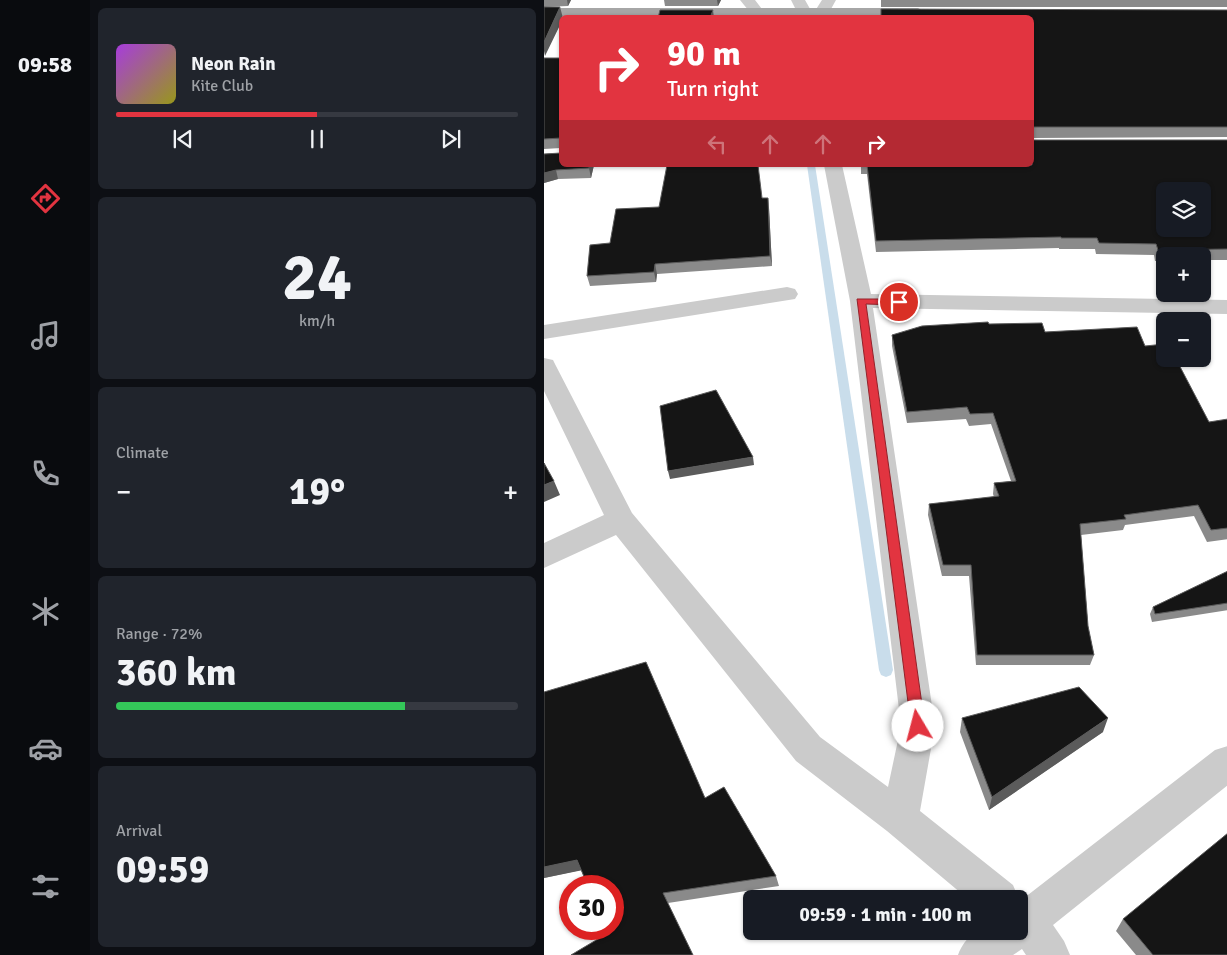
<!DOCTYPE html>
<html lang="en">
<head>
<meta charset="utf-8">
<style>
	:root { --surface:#171b24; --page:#20242c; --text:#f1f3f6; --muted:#9ea1a6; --line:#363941; --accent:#e23440 }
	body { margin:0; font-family:Signika,sans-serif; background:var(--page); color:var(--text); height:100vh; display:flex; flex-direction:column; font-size:19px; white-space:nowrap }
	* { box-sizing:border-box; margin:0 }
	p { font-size:16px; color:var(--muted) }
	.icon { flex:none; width:28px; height:28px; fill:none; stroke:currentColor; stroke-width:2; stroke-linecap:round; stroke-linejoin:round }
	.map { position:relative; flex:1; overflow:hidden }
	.details { display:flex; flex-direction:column; gap:8px; padding:8px; background:#0d0f14; width:454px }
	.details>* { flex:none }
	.hud { position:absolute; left:15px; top:15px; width:475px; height:152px; border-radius:8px; box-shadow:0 1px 4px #0004; background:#e23440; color:#fff; overflow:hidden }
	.buttons { position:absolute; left:612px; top:182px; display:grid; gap:10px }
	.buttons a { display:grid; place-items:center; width:55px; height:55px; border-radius:8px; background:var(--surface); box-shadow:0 1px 4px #0004; font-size:25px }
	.speed { position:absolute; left:15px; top:875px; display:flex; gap:10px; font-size:25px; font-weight:700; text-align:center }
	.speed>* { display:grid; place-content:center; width:65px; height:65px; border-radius:50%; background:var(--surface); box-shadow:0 1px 4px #0004; line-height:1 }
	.speed .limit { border:8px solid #d22; background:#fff; color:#111 }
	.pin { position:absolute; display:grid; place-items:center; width:42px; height:42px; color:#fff; margin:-21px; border:2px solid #fff; border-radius:50%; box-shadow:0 1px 5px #0007 }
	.me { position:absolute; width:55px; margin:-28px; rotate:352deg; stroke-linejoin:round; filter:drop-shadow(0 0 4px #0008) }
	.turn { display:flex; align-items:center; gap:18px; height:105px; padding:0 25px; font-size:22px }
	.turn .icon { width:65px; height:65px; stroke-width:2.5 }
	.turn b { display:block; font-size:35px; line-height:42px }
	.lanes { display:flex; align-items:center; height:48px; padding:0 25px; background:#0003; justify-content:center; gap:25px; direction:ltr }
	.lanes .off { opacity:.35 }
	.big { font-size:38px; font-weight:800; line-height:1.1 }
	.details .tile { flex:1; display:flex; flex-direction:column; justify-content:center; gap:8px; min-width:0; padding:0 18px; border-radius:8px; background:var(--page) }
	.details .dial { align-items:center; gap:0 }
	.dial b { font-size:65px; line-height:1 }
	.song { display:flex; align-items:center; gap:15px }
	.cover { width:60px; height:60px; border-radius:8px; background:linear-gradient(135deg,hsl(280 70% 55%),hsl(60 70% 35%)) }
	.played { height:5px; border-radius:2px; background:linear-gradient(90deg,var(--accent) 50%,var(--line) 50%) }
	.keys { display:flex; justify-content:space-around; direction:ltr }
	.heat { display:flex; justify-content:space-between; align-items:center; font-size:28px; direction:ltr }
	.charge { height:8px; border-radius:4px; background:linear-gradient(90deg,#34c759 72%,var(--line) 0) }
	.trip { position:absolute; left:199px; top:890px; width:285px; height:50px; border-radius:8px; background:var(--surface); box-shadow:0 1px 4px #0004; font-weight:800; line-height:50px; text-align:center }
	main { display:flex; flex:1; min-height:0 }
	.tab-bar { display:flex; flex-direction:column; width:90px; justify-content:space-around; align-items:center; background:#090b0e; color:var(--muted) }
	.tab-bar .icon { width:35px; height:35px }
	.tab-bar .selected { color:var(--accent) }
	.tab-bar b { font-size:22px; color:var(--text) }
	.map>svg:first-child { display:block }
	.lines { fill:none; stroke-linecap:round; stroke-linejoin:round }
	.stream { fill:#c9ddeb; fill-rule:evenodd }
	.minor { fill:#cbcbcb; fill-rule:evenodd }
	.major { fill:#a6a6a6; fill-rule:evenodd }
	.wall { fill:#8a8a8a }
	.shaded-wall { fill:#5b5b5b }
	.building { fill:#151515; stroke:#5b5b5b; fill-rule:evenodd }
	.route { fill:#e23440; stroke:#93222a }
</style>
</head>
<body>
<main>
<nav class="tab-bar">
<b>09:58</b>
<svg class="icon selected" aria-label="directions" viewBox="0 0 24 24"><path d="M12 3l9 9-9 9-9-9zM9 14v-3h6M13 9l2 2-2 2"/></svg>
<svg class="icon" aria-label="music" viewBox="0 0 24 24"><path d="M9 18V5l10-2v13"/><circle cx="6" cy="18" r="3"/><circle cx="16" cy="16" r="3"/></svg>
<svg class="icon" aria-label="phone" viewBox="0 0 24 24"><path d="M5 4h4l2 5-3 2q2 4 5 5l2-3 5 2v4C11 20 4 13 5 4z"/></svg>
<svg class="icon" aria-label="climate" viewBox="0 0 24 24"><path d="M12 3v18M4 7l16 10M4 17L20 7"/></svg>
<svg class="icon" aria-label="car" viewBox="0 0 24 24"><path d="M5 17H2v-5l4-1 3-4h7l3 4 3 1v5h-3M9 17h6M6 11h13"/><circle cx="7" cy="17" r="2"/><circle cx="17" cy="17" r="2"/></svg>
<svg class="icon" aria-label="filters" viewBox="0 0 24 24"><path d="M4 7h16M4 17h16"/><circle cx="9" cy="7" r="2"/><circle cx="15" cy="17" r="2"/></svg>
</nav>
<section class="details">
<div class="tile">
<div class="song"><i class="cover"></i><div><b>Neon Rain</b><p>Kite Club</p></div></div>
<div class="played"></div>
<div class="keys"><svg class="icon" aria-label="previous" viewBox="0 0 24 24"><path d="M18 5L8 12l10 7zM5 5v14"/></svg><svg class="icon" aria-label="pause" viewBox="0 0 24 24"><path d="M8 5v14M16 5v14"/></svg><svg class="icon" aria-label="next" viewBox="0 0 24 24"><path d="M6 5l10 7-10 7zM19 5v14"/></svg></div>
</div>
<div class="tile dial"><b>24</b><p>km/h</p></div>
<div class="tile"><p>Climate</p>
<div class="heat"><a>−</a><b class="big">19°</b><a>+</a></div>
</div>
<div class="tile"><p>Range · 72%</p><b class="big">360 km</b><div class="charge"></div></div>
<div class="tile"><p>Arrival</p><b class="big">09:59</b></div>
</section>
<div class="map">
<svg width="684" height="955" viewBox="0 0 684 955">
	<rect width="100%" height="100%" fill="#fff"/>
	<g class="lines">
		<path class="stream" d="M263 165H271L349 670 347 675 342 677 337 675 335 670Z"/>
		<path class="minor" d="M196 0H211L221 13 219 16H209Z
			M247 0H261L269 14 278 0H292L282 18H256Z
			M280 165H298L327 294 684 300V314L329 308 391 726 376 811 469 885 474 897 480 898 671 750 684 746V785L509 925 520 941 526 955H482L478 949 469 955H414C427 923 446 931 475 931V899H424L343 831 252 761 72 535 0 568V543L60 515 0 391V358L9 360 12 366 88 513 276 737 344 787 357 726 306 301Z
			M243 287 251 289 254 294 251 299 0 339V325Z"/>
		<path class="major" d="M0 8H374L381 12 374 16H0Z"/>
	</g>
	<path class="wall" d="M0 0H27L24 6 0 7Z
		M120 0H177L174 6H121Z
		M337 0H684V7H337Z
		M684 10V137L489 138V140H684V260H659V256H621V261H611L610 255 552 254 551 249H515V248L332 252 323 174H317V165H488V18Z
		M0 58H18V165H50L47 178 14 179 0 183V154L17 153V148L0 149Z
		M218 198 225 208 228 266 113 274 112 282 46 286 43 276 66 243 115 207Z
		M445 324 601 346 665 422 684 419V539L663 542 650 516 581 525 579 530 537 535 544 626 550 655 546 665H432L425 576H398L384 515 385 504 450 497 449 494 450 483 467 481 447 424 425 426 422 419 363 423 348 346V335Z
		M684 571V610L608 622 606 614 609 607Z
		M0 692 161 798 232 876 235 886 124 903 64 933 37 870 0 878Z
		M418 718 559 732 445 810 416 732Z
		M579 919 684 955H592L572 931Z"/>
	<path class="shaded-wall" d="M23 0H27L24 6Z
		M173 0H177L174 6Z
		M16 7 19 18H18V21L1 56 0 51V42Z
		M169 10 170 18H166Z
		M45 165H50L47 178 45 168Z
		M12 170 14 179 0 183V173Z
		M224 198 225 208 228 266 226 256Z
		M111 264 113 274 112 282 110 272Z
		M209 457 210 465 126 479 124 471Z
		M10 481 16 495 0 502V485Z
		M564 718 559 732 445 810 448 797Z
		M33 860 39 870 0 878V867Z"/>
	<path class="building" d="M0 7H16L0 42Z
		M337 9 684 10V127H488L489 140H684V249L614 250 612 244 555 243 553 238H517V237L332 241 323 165H488V18H337ZM621 191H659V229H621Z
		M116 10H169L166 18H114Z
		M0 58H18V165H45V168L12 170 0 173V154L17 153V138L0 139Z
		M123 165H214L218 198H224L226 256 111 264 110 272 43 276 46 245 66 243 72 209 115 207Z
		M444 322 445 324 498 323 501 332 593 327 601 346 621 344V359H632L665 422 684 419V528L667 530 654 505 580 515 582 519 536 524 544 626 550 655H433L427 565H399L385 504 455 496 450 483 472 481 449 413 426 414 423 407 363 412 348 335 378 326Z
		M172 390 209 457 124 471 116 406Z
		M0 463 10 481 0 485Z
		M684 571V603L611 614 609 607Z
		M102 662 161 798 180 787 232 876 119 893 149 955H27L64 933 63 929H69V886H44L33 860 0 867V692Z
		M535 687 564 718 448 797 418 718Z
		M684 833V955H609L579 919Z"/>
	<path class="route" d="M313 299H355L360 302 355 305 322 304 381 726 379 730 374 732 369 730 367 726Z"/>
</svg>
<div class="buttons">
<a><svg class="icon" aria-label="layers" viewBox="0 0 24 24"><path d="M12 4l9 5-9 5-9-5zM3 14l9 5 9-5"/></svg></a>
<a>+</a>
<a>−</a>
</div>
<div class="speed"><div class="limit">30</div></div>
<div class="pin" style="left:355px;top:302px;background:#d93025"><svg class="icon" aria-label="arrive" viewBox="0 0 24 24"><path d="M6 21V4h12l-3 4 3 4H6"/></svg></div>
<svg class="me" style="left:374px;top:726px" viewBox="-20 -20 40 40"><circle r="19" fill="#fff"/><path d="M0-13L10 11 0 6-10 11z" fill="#e23440"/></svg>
<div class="trip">09:59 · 1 min · 100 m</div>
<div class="hud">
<div class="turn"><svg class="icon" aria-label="right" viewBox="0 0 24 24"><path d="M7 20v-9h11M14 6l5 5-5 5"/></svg><div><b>90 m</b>Turn right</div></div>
<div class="lanes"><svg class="icon off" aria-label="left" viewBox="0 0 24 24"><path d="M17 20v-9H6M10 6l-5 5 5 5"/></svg><svg class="icon off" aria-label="ahead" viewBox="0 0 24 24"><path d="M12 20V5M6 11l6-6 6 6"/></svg><svg class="icon off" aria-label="ahead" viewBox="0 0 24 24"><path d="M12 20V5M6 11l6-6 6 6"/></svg><svg class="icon" aria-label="right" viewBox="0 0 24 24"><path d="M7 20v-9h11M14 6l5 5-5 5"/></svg></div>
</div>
</div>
</main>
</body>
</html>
